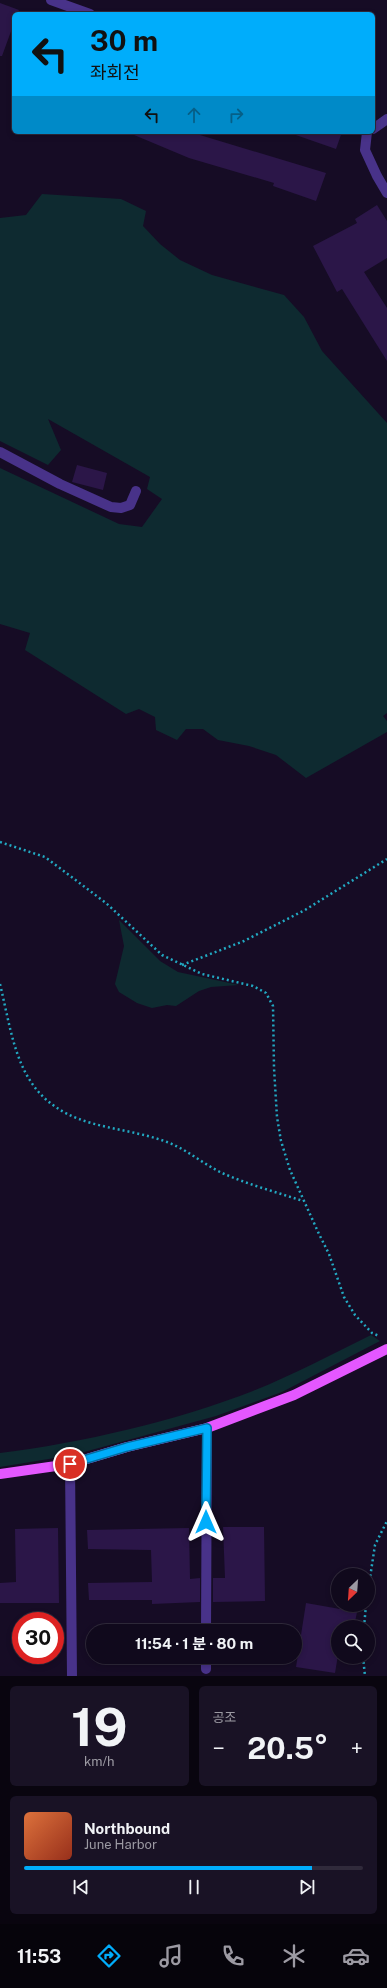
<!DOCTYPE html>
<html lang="ko">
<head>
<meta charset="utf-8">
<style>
	:root { --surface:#10091c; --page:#191225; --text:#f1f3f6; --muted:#9c9aa3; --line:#302a3b; --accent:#00adfb }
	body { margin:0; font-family:"Public Sans","Noto Sans KR",sans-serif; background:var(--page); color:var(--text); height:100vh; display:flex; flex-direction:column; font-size:15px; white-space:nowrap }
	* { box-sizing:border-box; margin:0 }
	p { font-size:13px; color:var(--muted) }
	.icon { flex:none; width:22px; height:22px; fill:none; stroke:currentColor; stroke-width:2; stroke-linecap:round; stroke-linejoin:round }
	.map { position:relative; height:1676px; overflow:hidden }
	.panel { display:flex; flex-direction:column; gap:10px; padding:10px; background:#09050f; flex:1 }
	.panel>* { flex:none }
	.guide { position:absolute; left:12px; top:12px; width:363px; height:122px; border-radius:6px; box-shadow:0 2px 6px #0003,0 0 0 1px var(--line); background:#00adfb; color:#111; overflow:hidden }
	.needle { width:26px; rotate:205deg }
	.fabs { position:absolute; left:331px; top:1568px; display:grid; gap:8px }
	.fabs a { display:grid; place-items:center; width:44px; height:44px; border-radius:50%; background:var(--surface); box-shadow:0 2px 6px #0003,0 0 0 1px var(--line); font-size:20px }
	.speed { position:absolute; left:12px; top:1612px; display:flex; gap:8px; font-size:20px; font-weight:700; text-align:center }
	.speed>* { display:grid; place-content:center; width:52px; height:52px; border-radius:50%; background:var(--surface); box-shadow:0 2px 6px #0003,0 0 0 1px var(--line); line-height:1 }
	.speed .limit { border:6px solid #d22; background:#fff; color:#111 }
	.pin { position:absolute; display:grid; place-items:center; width:34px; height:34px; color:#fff; margin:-17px; border:2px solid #fff; border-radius:50%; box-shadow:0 1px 4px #0007 }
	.me { position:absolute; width:44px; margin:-22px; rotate:0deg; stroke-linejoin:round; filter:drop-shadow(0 0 3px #0008) }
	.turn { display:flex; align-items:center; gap:14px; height:84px; padding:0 12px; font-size:18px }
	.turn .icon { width:52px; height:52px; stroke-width:2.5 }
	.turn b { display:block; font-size:28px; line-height:34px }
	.lanes { display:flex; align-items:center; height:38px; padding:0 12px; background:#0003; justify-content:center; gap:20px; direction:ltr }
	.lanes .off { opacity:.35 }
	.big { font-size:30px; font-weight:700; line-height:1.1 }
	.panel .widget { flex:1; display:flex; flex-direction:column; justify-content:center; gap:6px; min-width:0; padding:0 14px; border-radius:6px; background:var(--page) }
	.panel .dial { align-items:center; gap:0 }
	.dial b { font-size:52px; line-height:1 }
	.song { display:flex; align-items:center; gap:12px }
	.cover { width:48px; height:48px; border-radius:6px; background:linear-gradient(135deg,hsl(20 70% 55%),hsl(10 70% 35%)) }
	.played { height:4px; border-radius:2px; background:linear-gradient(90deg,var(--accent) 85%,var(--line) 85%) }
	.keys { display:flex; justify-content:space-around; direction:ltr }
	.heat { display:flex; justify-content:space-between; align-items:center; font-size:22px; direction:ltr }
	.panel .tiles { flex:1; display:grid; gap:10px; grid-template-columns:1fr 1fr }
	.widget:last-child { grid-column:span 2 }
	.trip { position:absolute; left:86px; top:1624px; width:216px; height:40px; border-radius:20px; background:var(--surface); box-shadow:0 2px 6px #0003,0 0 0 1px var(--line); font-weight:700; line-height:40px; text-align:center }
	.tab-bar { display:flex; height:64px; justify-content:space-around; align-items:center; background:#06040b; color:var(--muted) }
	.tab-bar .icon { width:28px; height:28px }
	.tab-bar .current { color:var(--accent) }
	.tab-bar b { font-size:18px; color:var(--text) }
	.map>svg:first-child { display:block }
	.green { fill:#0e2a30 }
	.building { fill:#2b1648 }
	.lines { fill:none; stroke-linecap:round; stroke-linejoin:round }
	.path { stroke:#22a9c2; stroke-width:2.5; stroke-dasharray:2 3; stroke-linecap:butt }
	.lane { stroke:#483289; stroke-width:10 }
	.street { stroke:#483289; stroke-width:10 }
	.primary { stroke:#e457ff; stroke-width:10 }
	.route-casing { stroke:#0070a3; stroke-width:10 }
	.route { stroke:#00adfb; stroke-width:7 }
</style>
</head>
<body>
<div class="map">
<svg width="387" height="1676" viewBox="0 0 387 1676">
	<rect width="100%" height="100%" fill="#160c25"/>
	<path class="green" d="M42 194 121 199 146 211 143 226 160 244 180 260 212 275 284 295 304 317 322 351 387 423V713L383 716 387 721V732L306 778 276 755 249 746 218 740 203 729H186L177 740 156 730 155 717 139 709 126 714 25 650 30 633 0 624V468L119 524 142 527 162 499 147 489 150 477 48 419 61 450 48 465 0 441V218L26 215Z
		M119 920 160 961 178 972 239 985 211 987 199 991 176 1006 167 1005 152 1008 137 1003 119 992 115 984 124 946Z
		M371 1335 380 1341 282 1392 216 1416 73 1455 0 1467V1453C81 1443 176 1421 253 1391 293 1375 332 1354 371 1335Z"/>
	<path class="building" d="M0 3 19 10 17 14H14V23L2 56H0Z
		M127 132H190L326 173 316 201 273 186 274 183 189 158Z
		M294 132H342L336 149 293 134Z
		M377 205 387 221V258L364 272 387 308V361L342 289 337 292 313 246 357 223 355 219Z
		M77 465 107 473 103 490 72 482Z
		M223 1527H264L265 1601 213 1602V1578H225Z
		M58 1528 59 1603H0V1583L16 1582 15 1529Z
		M189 1528 190 1579 200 1578V1602L152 1604V1600H89L88 1583 152 1582 151 1550 88 1549 87 1530Z
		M306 1603 357 1612 354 1627H338V1655L335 1673 296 1667Z"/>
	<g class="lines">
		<path class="path" d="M0 842 45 857 106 903 162 955 202 974 253 986 266 993 273 1006 274 1068 277 1117 281 1141 290 1170 319 1234 329 1254 344 1297 355 1315 372 1333 379 1336
			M182 965 244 941 305 910 387 859
			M0 984C15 1047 18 1102 91 1123 116 1130 143 1133 167 1142 186 1149 202 1163 220 1172 246 1184 276 1192 303 1201
			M368 1591 375 1545 387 1521
			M364 1627 366 1605
			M363 1657 365 1676"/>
		<path class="lane" d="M0 452 60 484 111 507 121 508 130 505 136 491"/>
		<path class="street" d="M51 0 90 14
			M373 129 387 119
			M367 132 365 150 377 176 387 193
			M70 1464 72 1676
			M206 1631 207 1428
			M206 1669V1657"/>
		<path class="primary" d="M0 1474 70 1464 127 1447 207 1428 294 1395 387 1349"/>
	</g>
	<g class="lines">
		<g class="route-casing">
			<path id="route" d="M70 1464 127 1447 207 1428 206 1522"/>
		</g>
		<use href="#route" class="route"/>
	</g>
</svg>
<div class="fabs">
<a><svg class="needle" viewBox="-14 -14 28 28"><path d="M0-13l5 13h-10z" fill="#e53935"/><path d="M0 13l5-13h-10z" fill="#9c9aa3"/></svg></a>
<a><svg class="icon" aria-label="search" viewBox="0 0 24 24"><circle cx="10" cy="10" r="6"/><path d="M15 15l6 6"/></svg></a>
</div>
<div class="speed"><div class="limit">30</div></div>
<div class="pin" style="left:70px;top:1464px;background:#d93025"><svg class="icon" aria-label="arrive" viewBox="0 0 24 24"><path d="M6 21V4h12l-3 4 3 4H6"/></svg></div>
<svg class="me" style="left:206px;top:1522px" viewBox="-20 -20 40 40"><path d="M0-17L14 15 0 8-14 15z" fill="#00adfb" stroke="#fff" stroke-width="4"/></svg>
<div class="trip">11:54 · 1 분 · 80 m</div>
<div class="guide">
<div class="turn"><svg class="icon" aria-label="left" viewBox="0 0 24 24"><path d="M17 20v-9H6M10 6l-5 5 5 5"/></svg><div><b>30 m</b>좌회전</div></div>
<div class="lanes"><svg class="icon" aria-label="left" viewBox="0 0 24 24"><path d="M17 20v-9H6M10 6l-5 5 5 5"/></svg><svg class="icon off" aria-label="ahead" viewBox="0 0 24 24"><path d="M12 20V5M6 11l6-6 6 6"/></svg><svg class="icon off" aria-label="right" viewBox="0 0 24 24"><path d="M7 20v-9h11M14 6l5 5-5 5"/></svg></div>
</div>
</div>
<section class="panel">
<div class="tiles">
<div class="widget dial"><b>19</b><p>km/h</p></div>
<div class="widget"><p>공조</p>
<div class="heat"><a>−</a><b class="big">20.5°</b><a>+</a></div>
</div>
<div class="widget">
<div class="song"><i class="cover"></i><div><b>Northbound</b><p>June Harbor</p></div></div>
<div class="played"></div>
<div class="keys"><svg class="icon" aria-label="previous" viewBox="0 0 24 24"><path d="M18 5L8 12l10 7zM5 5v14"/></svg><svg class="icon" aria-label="pause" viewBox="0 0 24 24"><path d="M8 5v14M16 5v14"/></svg><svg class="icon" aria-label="next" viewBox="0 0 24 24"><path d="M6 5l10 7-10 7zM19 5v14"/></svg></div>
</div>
</div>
</section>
<nav class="tab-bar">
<b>11:53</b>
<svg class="icon current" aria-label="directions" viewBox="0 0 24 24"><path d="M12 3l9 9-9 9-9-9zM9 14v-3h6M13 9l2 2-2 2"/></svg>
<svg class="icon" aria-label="music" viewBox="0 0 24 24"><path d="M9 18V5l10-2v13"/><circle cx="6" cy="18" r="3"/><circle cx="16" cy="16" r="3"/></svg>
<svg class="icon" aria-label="phone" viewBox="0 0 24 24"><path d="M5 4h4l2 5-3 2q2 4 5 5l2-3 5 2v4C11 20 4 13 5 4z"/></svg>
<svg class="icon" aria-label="climate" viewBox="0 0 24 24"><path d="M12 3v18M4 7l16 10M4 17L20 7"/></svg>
<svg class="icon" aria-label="car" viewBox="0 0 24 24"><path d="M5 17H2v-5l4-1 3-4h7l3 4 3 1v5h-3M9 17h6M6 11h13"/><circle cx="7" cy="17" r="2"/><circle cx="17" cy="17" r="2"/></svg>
</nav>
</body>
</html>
